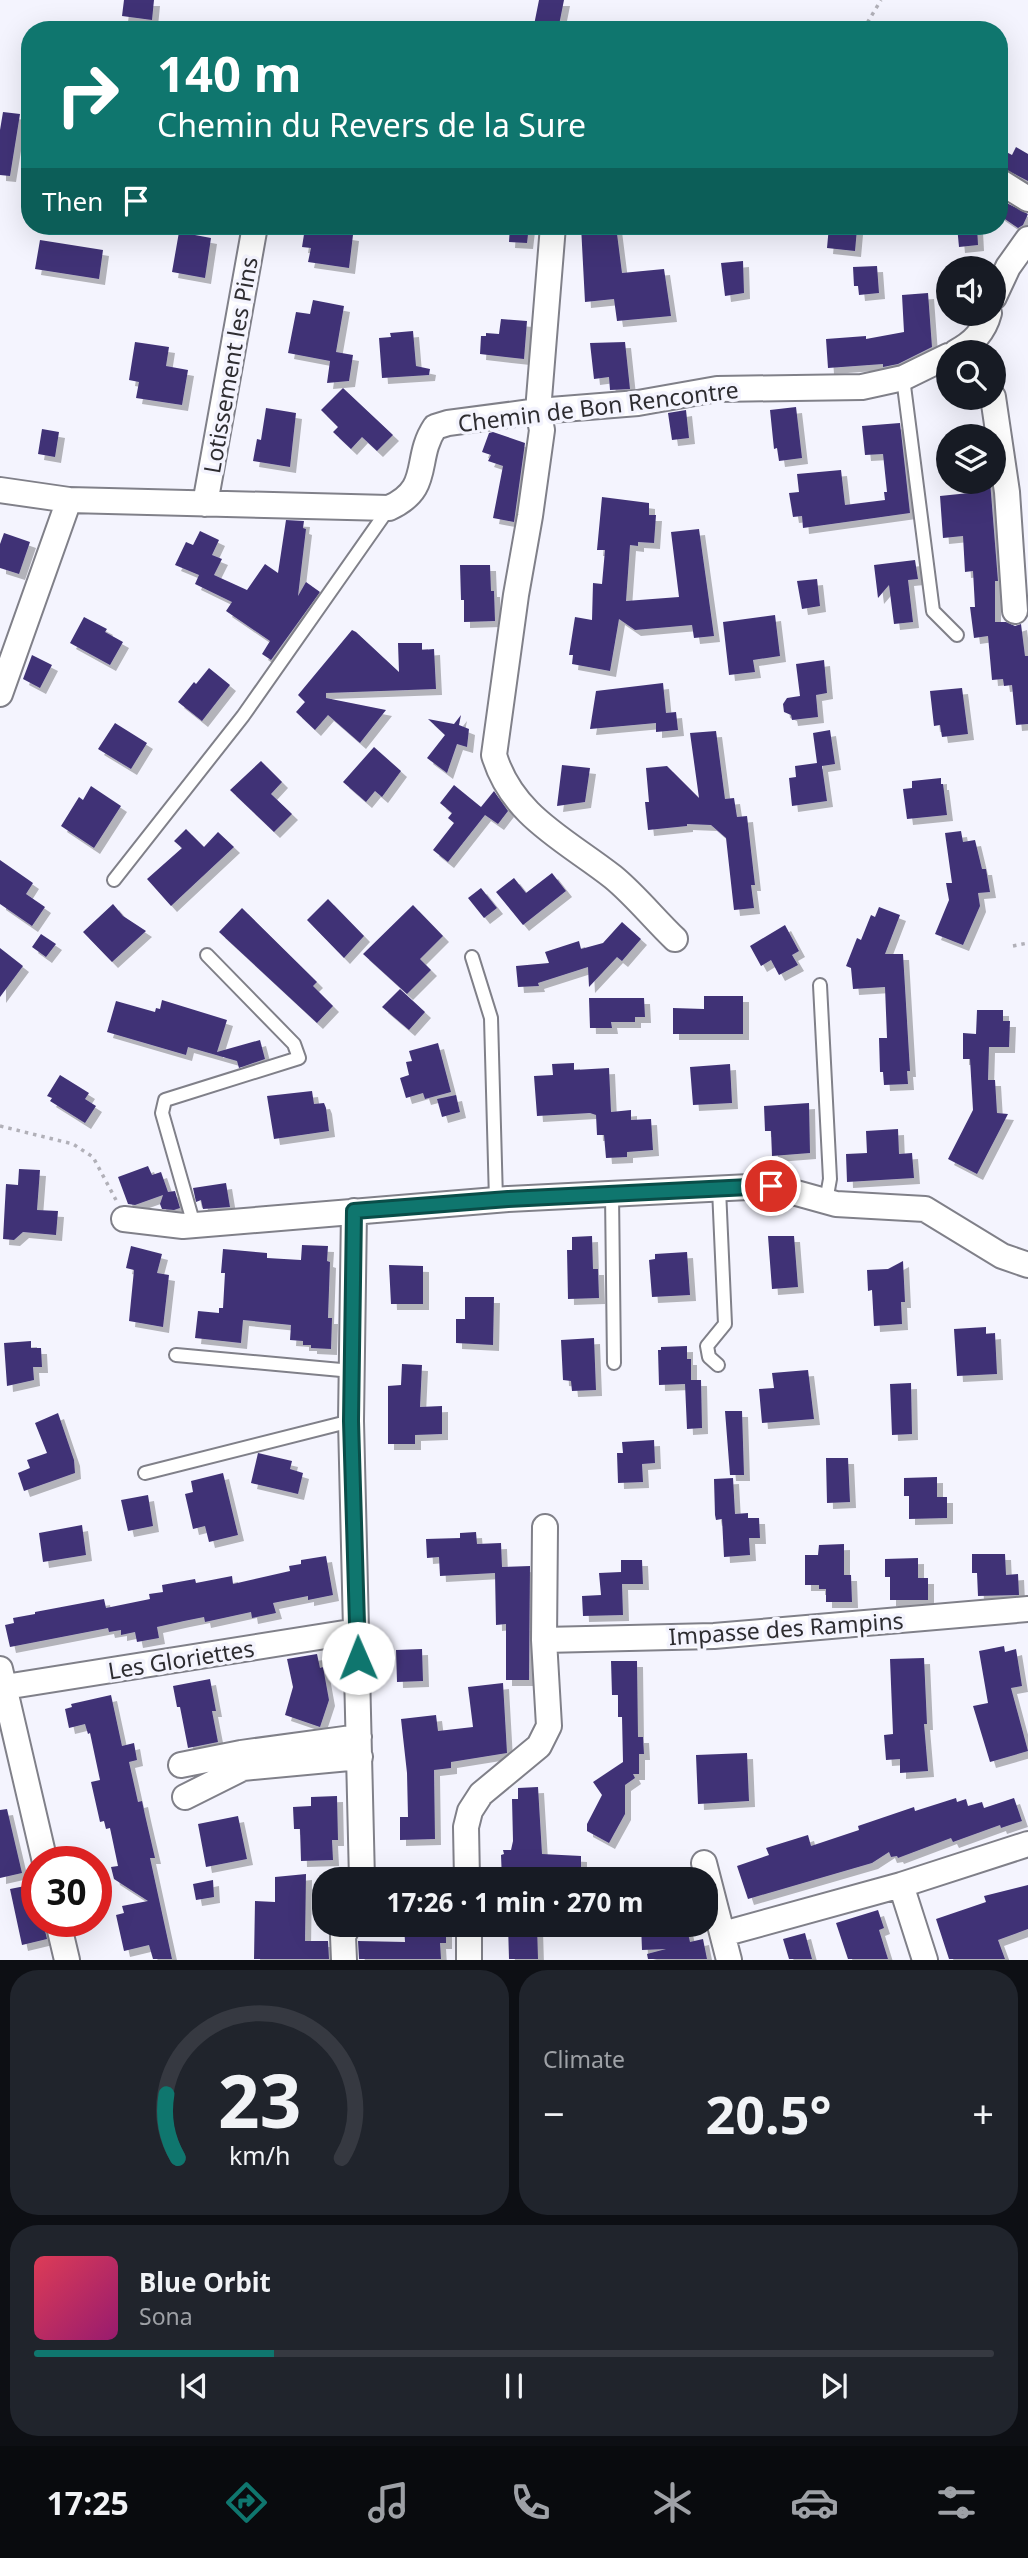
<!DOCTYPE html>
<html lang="en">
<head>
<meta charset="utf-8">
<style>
	:root { --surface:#171b24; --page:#20242c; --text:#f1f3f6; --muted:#9ea1a6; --line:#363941; --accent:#0f766e }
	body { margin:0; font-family:"Noto Sans",sans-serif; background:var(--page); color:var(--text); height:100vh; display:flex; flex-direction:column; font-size:26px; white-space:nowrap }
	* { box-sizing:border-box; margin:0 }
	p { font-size:23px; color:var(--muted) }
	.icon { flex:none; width:38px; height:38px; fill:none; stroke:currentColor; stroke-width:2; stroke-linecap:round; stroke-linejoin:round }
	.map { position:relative; height:1960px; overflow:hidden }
	.drawer { display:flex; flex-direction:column; gap:10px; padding:10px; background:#0d0f14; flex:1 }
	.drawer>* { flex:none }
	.top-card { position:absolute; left:21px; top:21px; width:987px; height:214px; border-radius:28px; box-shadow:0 7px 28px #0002; background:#0f766e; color:#fff; overflow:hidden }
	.fabs { position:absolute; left:936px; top:256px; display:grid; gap:14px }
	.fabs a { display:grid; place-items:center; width:70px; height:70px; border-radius:50%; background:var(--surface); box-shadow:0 7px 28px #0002; font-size:35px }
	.speed { position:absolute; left:21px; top:1846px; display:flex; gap:14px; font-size:35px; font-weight:700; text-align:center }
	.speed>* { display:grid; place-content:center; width:91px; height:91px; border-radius:50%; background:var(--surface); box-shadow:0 7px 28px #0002; line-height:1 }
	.speed .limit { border:10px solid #d22; background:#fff; color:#111 }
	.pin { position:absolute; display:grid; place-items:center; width:60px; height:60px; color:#fff; margin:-30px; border:4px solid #fff; border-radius:50%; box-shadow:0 2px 7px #0007 }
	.me { position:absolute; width:77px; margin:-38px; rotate:359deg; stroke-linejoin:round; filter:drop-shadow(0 0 5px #0008) }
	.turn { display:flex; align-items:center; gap:24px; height:147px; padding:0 21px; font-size:32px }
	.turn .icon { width:91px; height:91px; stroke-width:2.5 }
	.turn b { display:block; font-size:49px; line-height:60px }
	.then { display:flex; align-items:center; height:66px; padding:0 21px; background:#0003; gap:14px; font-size:26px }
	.big { font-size:52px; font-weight:700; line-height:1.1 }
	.drawer .card { flex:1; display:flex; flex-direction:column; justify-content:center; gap:10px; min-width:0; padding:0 24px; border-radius:28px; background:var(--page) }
	.drawer .dial { align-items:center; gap:0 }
	.dial svg { height:182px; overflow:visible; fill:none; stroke:var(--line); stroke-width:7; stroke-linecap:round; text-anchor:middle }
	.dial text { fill:var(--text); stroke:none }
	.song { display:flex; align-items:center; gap:21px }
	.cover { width:84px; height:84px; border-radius:10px; background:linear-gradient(135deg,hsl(350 70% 55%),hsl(320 70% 35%)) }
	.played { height:7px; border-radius:4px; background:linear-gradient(90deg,var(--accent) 25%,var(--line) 25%) }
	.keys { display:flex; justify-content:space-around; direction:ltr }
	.heat { display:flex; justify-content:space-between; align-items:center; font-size:38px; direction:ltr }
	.drawer .tiles { flex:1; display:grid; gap:10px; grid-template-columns:1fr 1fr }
	.card:last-child { grid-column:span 2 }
	.trip { position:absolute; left:312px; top:1867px; width:406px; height:70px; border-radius:28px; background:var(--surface); box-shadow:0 7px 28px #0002; font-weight:700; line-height:70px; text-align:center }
	.dock { display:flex; height:112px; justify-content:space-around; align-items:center; background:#090b0e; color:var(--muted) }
	.dock .icon { width:49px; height:49px }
	.dock .on { color:var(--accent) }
	.dock b { font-size:32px; color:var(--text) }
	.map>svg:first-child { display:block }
	.building { fill:#403376; filter:url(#shadow) }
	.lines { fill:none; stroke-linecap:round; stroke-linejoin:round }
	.lane-casing { stroke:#808089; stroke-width:16 }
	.street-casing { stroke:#808089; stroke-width:28 }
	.path { stroke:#b1b0b8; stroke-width:3.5; stroke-dasharray:3.5 5; stroke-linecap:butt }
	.lane { stroke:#fff; stroke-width:12 }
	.street { stroke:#fff; stroke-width:24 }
	.route-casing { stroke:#0a4d48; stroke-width:18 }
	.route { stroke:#0f766e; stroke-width:12 }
	.labels { text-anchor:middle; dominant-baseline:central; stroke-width:7; stroke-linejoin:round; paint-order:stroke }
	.street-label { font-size:23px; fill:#2e2d31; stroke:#f4f4fe }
</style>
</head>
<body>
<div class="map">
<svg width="1028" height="1960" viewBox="0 0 1028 1960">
	<defs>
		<filter id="shadow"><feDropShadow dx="6" dy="6" stdDeviation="0" flood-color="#0004"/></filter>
	</defs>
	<rect width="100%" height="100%" fill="#f4f4fe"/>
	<path class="building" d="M124 0H154L152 20 122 16Z
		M539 0H564L558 30H533Z
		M3 112 20 114 10 176 0 175V130Z
		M1016 147 1028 154V181L999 166V148L1012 155Z
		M999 199 1028 214 1023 225 1018 228 999 215Z
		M510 226H529L527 243 509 242Z
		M581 226H616L622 273 664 269 671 316 617 321 614 299 585 302Z
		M829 226H852V229H857L855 251 827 248Z
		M957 226H977L978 245 959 247Z
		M305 228 353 235 349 268 308 262 311 248 302 247Z
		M179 232 211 238 205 278 172 272Z
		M40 240 103 250 99 279 35 269Z
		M743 261 744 293 725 296 721 263Z
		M877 266 879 293 859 295 858 286H854L853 267Z
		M928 293 932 347 898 364 883 367V364L828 368 826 339 866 336V339L904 332 902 295Z
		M313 300 344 306 336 352 353 355 349 381 327 383 330 361 288 353 296 312 310 314Z
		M501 319 527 321 524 359 480 354 481 336H486V333L499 334Z
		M413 331 416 366 430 369 429 375 382 378 379 338 391 337 390 333Z
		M135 342 169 347 166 366 188 370 182 405 136 398 139 382 129 380Z
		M625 342 630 389 610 390 609 377 594 379 590 343Z
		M343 388 393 435 377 451 362 437 351 449 333 432 338 427 321 410Z
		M796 407 802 458 779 461 777 448 774 449 770 410Z
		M266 408 296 413 290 467 253 461 257 439 261 440Z
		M686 410 689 438 672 440 668 413Z
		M900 423 910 513 803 528 802 516 793 517 789 493 799 492 797 474 841 470 845 505 885 500 884 492H887L883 454 865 455 862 426Z
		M42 429 59 432 55 457 38 454Z
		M493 432 525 443 514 522 493 518 503 466 488 461 491 455 482 452 489 433Z
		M967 481H990L998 581H995V622H1006L1015 626 1021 624 1025 656H1028V724L1016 725 1012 685 1004 686 1003 679 992 680 988 636 974 638 970 607H975L973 571 965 572 963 536 943 538 940 496 969 493Z
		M602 497 649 503V515H656L654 543 638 542V546L630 545 626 601 679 597 671 532 699 529 714 636 694 638 692 625 635 630 619 619 610 671 572 664 573 655H569L575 617 592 620 593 583 602 584 605 550H597Z
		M286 520 304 521 303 528 306 529 298 596 306 582 320 592 271 660 262 654 270 641 226 611 232 602 195 584 199 575 175 565 186 542 193 545 200 531 219 540 212 555 222 559 214 575 247 590 265 564 278 573Z
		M4 533 30 542 19 574 0 568V544Z
		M915 560 918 579 908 580 913 622 894 624 889 585 878 598 874 565Z
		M460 565H490L491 591H494L495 621 464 622V600H461Z
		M817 579 820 606 802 609 797 581Z
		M775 615 780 656 753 660 755 672 729 675 723 622Z
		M84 617 107 629 105 632 123 642 110 665 70 643Z
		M352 630 356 632 399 672 398 643H422V650L434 649 436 689 326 693V698L386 710 360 743 328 715 315 730 296 712 305 702 298 695Z
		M32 655 52 665 40 688 23 679Z
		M824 660 827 693 816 695 818 717 792 720 791 715 784 712 783 704 787 698 800 696 796 664Z
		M209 668 230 685 202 721 178 702 194 682 196 684Z
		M663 683 666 713 676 712 678 730 656 732V723L590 729 596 691Z
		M962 688 968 734 942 737 940 725 934 726 930 691Z
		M461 715 459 725 469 729 467 747 457 744 447 773 427 758 445 735 428 719 454 724Z
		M115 723 147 743 131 769 98 749Z
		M830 730 835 764 822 766 827 801 792 806 789 778 796 777 795 766 817 763 813 733Z
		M716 731 725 799 734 798 737 817 747 816 755 885H751L754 908 734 910 726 838 711 825 687 824V826L648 830 645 802H649L646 768 667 766 699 798 690 733Z
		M374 747 401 771 382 797 375 791 366 802 343 782Z
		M261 761 282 782 271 794 292 814 274 832 230 790Z
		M562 765 590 768 585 802 557 806Z
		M941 778V784H943L947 815 907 819 903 789 912 788V781Z
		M454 785 481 807 494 791 508 811 498 824 485 815 448 862 433 850 454 823 448 818 452 813 440 803Z
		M91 786 121 806 94 848 61 826 79 797 83 800Z
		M186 829 204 847 218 832 234 847 171 906 147 879 182 848 174 841Z
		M961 831 963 842 975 840 982 869H986L990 892 978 893 980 906 963 945 935 934 949 900 946 883H952L945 833Z
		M0 860 33 883 26 894 45 907 32 926 0 904Z
		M552 873 566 891 523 925 496 892 514 878 526 893Z
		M481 888 497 908 484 918 468 898Z
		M328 899 364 936 344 958 307 920Z
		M113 904 123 916 146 931 112 962 83 932Z
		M413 905 443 936 420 959 431 970 407 994 363 954Z
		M879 907 900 915 885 954H903L910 1071H907L908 1084 884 1085 883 1072H880L879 1038H887L885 987 853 989 851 968 846 966 857 938 861 940 871 915 875 917Z
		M242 908 317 982 313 986 333 1006 317 1023 219 932Z
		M622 922 641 939 622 961 617 957 589 987 588 967 538 983 539 986 518 987 516 966 549 963 545 952 579 941 581 949 603 943Z
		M785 925 799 951 792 955 798 965 779 975 771 960 761 966 750 946Z
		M41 934 56 944 46 957 32 947Z
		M0 948 23 966 0 997Z
		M400 989 425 1012 409 1030 382 1007Z
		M704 996H743V1034H673V1008L704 1009Z
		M589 998H644L645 1017H635V1022H611L612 1028H590Z
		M162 1000 227 1020 217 1052 260 1040 265 1059 239 1068 237 1061 188 1047 186 1055 107 1032 116 1001 155 1012 156 1008 160 1009Z
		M977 1010H1003V1021H1010L1009 1047H989L988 1080H995L997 1113 1008 1114 977 1174 948 1159 973 1110 970 1059H963V1033L976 1034Z
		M438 1043 451 1092 425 1099 423 1093 406 1098 400 1078 409 1075 406 1062 412 1061 409 1051Z
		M574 1063V1070L609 1068 611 1112 631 1110V1120L651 1119 653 1150 627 1152V1157L606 1158 604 1135H597L596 1115 590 1113 537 1116 534 1076 553 1075 552 1064Z
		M730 1064 732 1103 693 1105 690 1067Z
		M60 1075 89 1093 85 1099 96 1106 85 1123 50 1101 52 1098 47 1096Z
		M312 1091 314 1104 324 1103 326 1108 329 1131 274 1139 267 1096Z
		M456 1095 460 1112 442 1117 437 1099Z
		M809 1103 810 1153 772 1156 771 1131H765L764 1106Z
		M898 1129 899 1154 912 1153 914 1178 847 1182 846 1154 867 1153 866 1131Z
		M148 1166 152 1175 161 1172 168 1192 175 1191 180 1208 174 1210 162 1209 160 1204 163 1195 135 1205 128 1204 118 1177Z
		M19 1169 40 1170 37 1210 58 1211 56 1235 23 1232 14 1240 3 1239 6 1184 18 1185Z
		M226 1183 230 1207 203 1209 201 1200 196 1202 193 1188Z
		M592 1236 593 1269H598L599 1298 568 1299 567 1250H572V1237Z
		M768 1236H794L798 1287 772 1289Z
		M302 1245 328 1246 327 1261 330 1262 328 1318H332L331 1349 311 1348V1345H303V1341L290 1340 291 1325 243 1320 241 1343 195 1338 198 1311 219 1313V1308H223L225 1273H221L223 1249 267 1253V1258L301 1260Z
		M131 1246 162 1254 157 1273 169 1275 163 1327 129 1321 134 1270 126 1268Z
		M687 1252 690 1295 652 1297 649 1260 655 1259V1254Z
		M903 1261 905 1302H901L902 1324 874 1326 872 1290 868 1291 867 1270 888 1269Z
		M389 1265 423 1266V1304H391Z
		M465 1297H494L493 1345 456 1343V1319H465Z
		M986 1327V1334L995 1333 997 1374 957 1376 954 1329Z
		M594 1338 596 1390 572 1391 571 1381 563 1380 561 1340Z
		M31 1341V1348H41L42 1367H33L34 1380 7 1386 4 1343Z
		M687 1346V1359H691V1380H701L702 1428 687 1429 685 1384 659 1385 658 1350H661V1347Z
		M402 1364 422 1365 420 1407 442 1406V1434L415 1435V1444H388V1386L401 1385Z
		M808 1370 814 1419 762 1423 759 1389 774 1388 772 1373Z
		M911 1383 912 1434 892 1435 890 1384Z
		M725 1411H742L744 1475H730Z
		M58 1413 74 1460 75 1473 24 1491 18 1473 30 1468 27 1460 47 1453 35 1423Z
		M654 1440 655 1463 642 1464 643 1482 618 1483 617 1453H623L622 1442Z
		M258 1453 292 1461 290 1469 303 1473 298 1494 251 1483Z
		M826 1458H848L850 1502 827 1503Z
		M223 1473 238 1535 209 1542 205 1526 193 1529 185 1494 193 1492 191 1481Z
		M937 1477V1497H947V1518L909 1519V1496H904V1478Z
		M733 1478 735 1514 748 1513V1518H759L760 1538H749L750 1555 724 1557 722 1519 716 1520 715 1515 714 1479Z
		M148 1495 153 1526 128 1531 121 1500Z
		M82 1525 86 1555 43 1562 39 1533Z
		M476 1532 477 1544 501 1543 502 1567 530 1566 529 1680H506V1624L496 1625 495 1573 440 1576 439 1557 427 1558 426 1539 460 1538V1533Z
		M844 1544V1575H851L852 1602H826V1589H819V1585H805V1555H818L819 1545Z
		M972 1554H1005L1006 1575 1018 1574 1019 1595 978 1596 977 1573H972Z
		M326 1556 333 1595 308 1600V1596L273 1603 276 1613 252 1618 251 1612 205 1622 204 1617 184 1621 157 1627 159 1638 137 1642 135 1632 121 1635V1630L109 1632 108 1628 10 1647 5 1625 14 1623 13 1618 35 1614V1612L104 1599 106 1608 150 1599 149 1594 163 1592 162 1585 195 1579 196 1583 232 1576 233 1584 290 1571 289 1566 301 1564V1560Z
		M918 1558V1578H928V1600H890V1577H885V1559Z
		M621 1560H642L643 1584H622L623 1615 583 1616 582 1596 601 1595 599 1573 621 1572Z
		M1004 1646 1005 1652 1016 1649 1022 1686 1011 1688 1028 1751 990 1762 973 1706 988 1703 979 1651Z
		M422 1649 423 1681 397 1682 396 1650Z
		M317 1654 320 1668 323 1667 329 1700 320 1727 285 1715 293 1687 287 1659Z
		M924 1658 927 1724H924L928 1771 900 1773V1759L886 1760 884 1735 893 1734 890 1659Z
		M611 1661H637L638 1737H643L644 1754H639V1774H633L635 1778 625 1785V1814L609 1843 587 1831V1824L602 1795 593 1782 623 1762 622 1717H618V1695H612Z
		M210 1679 216 1711H212L218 1742 188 1748 180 1707H177L173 1686Z
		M503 1683 507 1753 451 1762V1768L434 1770 435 1839 400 1840V1817H408L407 1773 401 1719 436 1715 438 1731 473 1727 468 1687Z
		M111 1695 122 1746 134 1743 137 1760 129 1762 138 1802 142 1801 145 1815 155 1858H150L172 1959H153L149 1945 124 1951 116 1915 124 1913 122 1906 148 1901 114 1879 111 1867 118 1866 110 1828 106 1829 104 1821 100 1822 91 1782 100 1780 90 1733 88 1734 85 1724 69 1728 65 1709 72 1707 71 1704Z
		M747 1753 749 1801 698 1804 696 1755Z
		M538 1787 542 1854 581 1856V1875L538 1872V1880H502L501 1855 504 1854 503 1850H511L513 1841 512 1799H518V1788Z
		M337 1796 338 1840H332L333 1860 301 1861 300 1829H294L293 1807 311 1806V1797Z
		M956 1798 957 1802 966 1799 968 1806 982 1802 984 1808 1014 1798 1022 1821 1001 1828 1000 1825 953 1842 951 1838 898 1858 897 1856 891 1857 889 1852 872 1863 748 1899 737 1866 769 1855 766 1848 808 1835 811 1846 859 1830 858 1826 914 1807 915 1811Z
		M7 1809 22 1873 0 1878V1810Z
		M238 1816 247 1859 206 1867 198 1824Z
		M306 1874 305 1941H328L329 1959H254L255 1901 275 1902V1877Z
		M213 1880 214 1897 196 1900 193 1884Z
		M35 1884 37 1922H43L47 1939 22 1945 10 1889Z
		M1028 1885V1929L998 1940 1005 1959H949L936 1919 986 1902 984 1896Z
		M878 1910 884 1928 879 1930 888 1959H848L836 1923Z
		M404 1925H446V1943H440L441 1959H359L358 1941 405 1942Z
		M508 1925H537L538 1959H509Z
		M641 1925H686L690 1942 703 1939 707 1959H648L647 1954 666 1949 642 1950Z
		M805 1933 812 1959H789L783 1939Z"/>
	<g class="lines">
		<g class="lane-casing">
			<path id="lane" d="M903 378 933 611 957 635
				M114 880 243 716 389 508
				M472 957 491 1018 496 1200
				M820 985 830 1179 826 1201
				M612 1194 614 1363
				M194 1225 162 1113 165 1100 299 1058 294 1044 207 955
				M176 1355 352 1371
				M718 1365 709 1357 707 1346 725 1324 719 1189
				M145 1473 351 1421"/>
		</g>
		<g class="street-casing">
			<path id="street" d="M999 181 1028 199
				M553 226 538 411 542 430 530 516 516 595 494 755C512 816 566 840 613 877 635 895 654 919 675 939
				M994 297 1008 267 1028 239
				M956 352C973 343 984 332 989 313
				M993 397 1007 492 1015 611
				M0 490 69 500 389 508C433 488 413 460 435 427L448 423 538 411 638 403 717 389 862 387 903 378 948 356
				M205 504 255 226
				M0 694 69 500
				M354 1211 351 1421 362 1880
				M124 1219 183 1226 508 1199 771 1186 836 1204 925 1209 1002 1256 1028 1265
				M544 1640 714 1636 1028 1609
				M0 1669 45 1862
				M5 1687 357 1631
				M181 1765 241 1753 359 1737
				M185 1797 243 1768 360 1757
				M704 1863 729 1960
				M467 1880 466 1827 470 1811 481 1794 539 1746 549 1726 544 1640 545 1527
				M901 1885 925 1960
				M58 1922 67 1960
				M469 1925V1960
				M723 1934 901 1885 1028 1844
				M344 1960 343 1936 349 1925"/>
		</g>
		<path class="path" d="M863 30 881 0
			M1013 946 1028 943
			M0 1126 73 1144 93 1157 116 1200"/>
		<use href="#lane" class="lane"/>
		<use href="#street" class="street"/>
	</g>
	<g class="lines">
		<g class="route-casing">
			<path id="route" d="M358 1658 351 1421 354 1211 508 1199 771 1186"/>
		</g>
		<use href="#route" class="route"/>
	</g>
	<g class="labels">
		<g class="street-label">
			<text transform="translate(230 365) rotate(-80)">Lotissement les Pins</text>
			<text transform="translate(598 406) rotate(-7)">Chemin de Bon Rencontre</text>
			<text transform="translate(786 1628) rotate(-4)">Impasse des Rampins</text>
			<text transform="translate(181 1659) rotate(-9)">Les Gloriettes</text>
		</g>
	</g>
</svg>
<div class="fabs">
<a><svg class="icon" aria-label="sound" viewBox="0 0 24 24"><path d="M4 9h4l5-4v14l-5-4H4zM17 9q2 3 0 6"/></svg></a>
<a><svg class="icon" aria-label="search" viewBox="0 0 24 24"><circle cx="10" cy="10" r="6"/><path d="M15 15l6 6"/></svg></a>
<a><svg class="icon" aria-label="layers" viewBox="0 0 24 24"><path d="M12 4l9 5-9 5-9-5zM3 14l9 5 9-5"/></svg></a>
</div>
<div class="speed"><div class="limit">30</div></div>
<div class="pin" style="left:771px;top:1186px;background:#d93025"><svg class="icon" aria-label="arrive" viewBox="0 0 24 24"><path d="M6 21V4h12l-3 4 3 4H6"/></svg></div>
<svg class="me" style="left:358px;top:1658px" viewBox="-20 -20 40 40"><circle r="19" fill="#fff"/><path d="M0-13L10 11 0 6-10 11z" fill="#0f766e"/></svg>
<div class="trip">17:26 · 1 min · 270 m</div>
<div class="top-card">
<div class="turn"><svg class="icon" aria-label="right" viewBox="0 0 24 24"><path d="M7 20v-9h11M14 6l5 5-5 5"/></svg><div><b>140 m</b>Chemin du Revers de la Sure</div></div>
<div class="then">Then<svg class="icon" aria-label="arrive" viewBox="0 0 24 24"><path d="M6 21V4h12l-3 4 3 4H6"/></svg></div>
</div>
</div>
<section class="drawer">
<div class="tiles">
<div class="card dial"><svg viewBox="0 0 100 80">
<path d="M14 69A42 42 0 1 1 86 69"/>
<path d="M14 69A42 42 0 0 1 9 41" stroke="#0f766e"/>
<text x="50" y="56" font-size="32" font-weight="700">23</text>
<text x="50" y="72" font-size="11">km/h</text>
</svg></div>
<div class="card"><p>Climate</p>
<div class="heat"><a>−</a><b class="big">20.5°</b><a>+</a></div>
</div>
<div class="card">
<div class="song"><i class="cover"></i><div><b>Blue Orbit</b><p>Sona</p></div></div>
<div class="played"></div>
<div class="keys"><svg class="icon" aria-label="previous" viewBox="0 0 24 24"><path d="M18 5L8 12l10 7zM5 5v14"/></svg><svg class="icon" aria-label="pause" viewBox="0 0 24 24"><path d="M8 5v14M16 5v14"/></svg><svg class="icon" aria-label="next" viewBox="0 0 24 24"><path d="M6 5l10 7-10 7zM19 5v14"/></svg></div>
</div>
</div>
</section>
<nav class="dock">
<b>17:25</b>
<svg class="icon on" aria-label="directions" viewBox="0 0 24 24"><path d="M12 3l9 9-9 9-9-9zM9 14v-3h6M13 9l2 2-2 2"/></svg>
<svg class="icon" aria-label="music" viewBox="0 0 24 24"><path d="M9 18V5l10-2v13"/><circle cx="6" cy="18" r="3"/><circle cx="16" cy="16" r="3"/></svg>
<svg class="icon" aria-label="phone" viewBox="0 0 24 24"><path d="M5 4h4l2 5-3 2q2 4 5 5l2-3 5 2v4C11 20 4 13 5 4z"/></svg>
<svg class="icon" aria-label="climate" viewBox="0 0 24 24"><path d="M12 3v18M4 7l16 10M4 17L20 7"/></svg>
<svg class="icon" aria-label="car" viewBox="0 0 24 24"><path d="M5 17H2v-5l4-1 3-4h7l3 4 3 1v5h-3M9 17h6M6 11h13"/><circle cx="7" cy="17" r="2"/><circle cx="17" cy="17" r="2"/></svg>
<svg class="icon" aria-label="filters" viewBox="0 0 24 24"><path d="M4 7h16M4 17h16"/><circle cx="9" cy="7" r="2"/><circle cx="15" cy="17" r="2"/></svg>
</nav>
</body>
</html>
